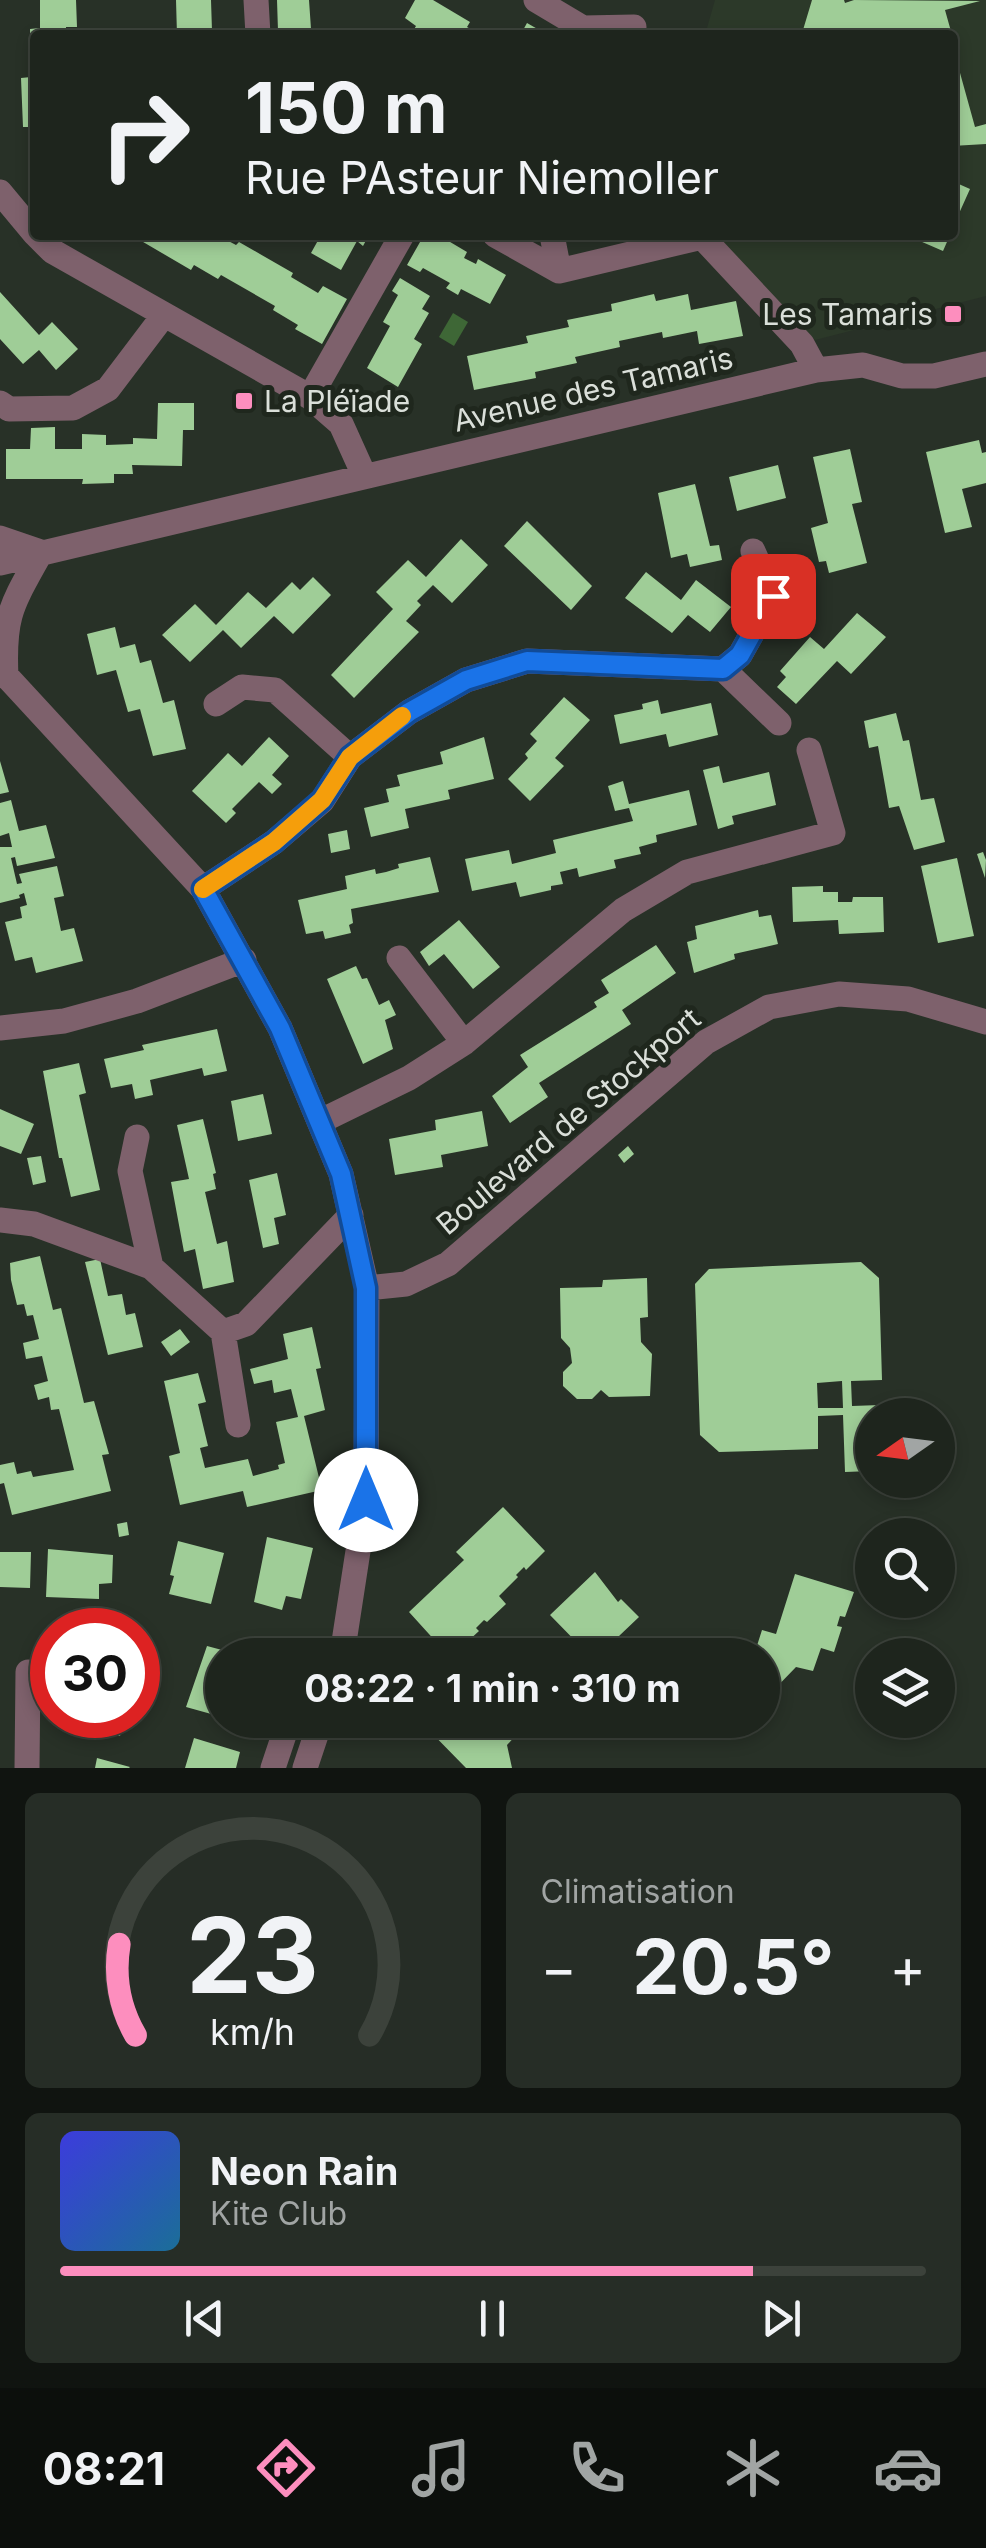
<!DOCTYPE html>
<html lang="fr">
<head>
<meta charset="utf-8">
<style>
	:root { --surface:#1e251d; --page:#262d26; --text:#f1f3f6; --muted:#a1a5a4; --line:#3c423b; --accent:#fd8ebe }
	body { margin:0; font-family:Inter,sans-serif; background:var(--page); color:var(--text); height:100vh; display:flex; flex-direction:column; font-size:38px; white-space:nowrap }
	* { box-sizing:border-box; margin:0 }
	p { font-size:32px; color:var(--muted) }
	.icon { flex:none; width:55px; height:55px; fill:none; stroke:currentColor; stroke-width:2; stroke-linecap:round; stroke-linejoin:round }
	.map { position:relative; height:1768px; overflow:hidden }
	.panel { display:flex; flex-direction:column; gap:25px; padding:25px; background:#101410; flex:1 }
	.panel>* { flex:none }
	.top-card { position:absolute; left:30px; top:30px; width:928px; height:210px; border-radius:10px; box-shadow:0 5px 15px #0003,0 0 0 2px var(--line); background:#1e251d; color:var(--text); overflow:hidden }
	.needle { width:65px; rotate:256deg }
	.fabs { position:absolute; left:855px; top:1398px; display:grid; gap:20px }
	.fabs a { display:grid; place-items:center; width:100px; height:100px; border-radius:50%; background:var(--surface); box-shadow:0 5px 15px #0003,0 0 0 2px var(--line); font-size:50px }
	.speed { position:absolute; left:30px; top:1608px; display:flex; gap:20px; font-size:50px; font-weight:700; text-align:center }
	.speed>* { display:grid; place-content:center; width:130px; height:130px; border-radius:50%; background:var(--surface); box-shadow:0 5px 15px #0003,0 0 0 2px var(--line); line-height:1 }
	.speed .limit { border:15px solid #d22; background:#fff; color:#111 }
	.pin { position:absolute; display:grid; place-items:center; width:85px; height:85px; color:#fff; margin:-42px; border-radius:20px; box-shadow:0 5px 15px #0006 }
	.me { position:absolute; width:110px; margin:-55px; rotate:0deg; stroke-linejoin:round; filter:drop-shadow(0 0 8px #0008) }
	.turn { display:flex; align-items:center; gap:35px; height:210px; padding:0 50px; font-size:45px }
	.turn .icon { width:130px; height:130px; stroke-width:2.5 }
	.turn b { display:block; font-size:70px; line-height:85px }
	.big { font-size:75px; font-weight:700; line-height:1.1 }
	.panel .widget { flex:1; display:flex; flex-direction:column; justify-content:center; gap:15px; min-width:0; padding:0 35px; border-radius:15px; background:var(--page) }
	.panel .dial { align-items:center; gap:0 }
	.dial svg { height:260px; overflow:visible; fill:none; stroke:var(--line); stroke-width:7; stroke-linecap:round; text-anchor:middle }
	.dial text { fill:var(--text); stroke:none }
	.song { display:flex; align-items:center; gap:30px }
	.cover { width:120px; height:120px; border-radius:15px; background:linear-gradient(135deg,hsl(240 70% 55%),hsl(200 70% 35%)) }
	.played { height:10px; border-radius:5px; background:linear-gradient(90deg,var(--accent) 80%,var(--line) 80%) }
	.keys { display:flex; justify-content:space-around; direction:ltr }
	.heat { display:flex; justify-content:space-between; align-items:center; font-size:55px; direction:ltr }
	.panel .tiles { flex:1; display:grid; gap:25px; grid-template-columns:1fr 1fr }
	.widget:last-child { grid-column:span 2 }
	.trip { position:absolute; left:205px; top:1638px; width:575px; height:100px; border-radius:50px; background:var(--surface); box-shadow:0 5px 15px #0003,0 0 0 2px var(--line); font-weight:700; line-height:100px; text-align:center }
	.dock { display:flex; height:160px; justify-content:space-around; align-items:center; background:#0c0f0c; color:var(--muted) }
	.dock .icon { width:70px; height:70px }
	.dock .current { color:var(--accent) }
	.dock b { font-size:45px; color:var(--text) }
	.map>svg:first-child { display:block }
	.built { fill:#2c3929 }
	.water { fill:#3e6736 }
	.building { fill:#9fcd97; fill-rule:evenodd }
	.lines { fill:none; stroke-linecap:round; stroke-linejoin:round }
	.minor { stroke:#7e616c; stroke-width:25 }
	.route-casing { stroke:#114b97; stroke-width:25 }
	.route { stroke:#1a73e8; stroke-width:18 }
	.slow { stroke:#f59e0b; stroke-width:18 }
	.poi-dot { fill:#fd8ebe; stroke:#1f271d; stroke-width:4 }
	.labels { text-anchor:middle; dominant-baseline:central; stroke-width:10; stroke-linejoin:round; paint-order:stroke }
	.poi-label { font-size:30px; fill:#dadfd9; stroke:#1f271d; text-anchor:end }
	.street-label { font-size:30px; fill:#dadfd9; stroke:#1f271d }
</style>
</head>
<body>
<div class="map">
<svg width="986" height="1768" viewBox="0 0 986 1768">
	<rect width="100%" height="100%" fill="#283127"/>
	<path class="built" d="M715 0H986V296L815 340 716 235H952V35H705Z"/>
	<path class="water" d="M453 313 468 322 454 346 439 337Z"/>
	<path class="building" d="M40 0H76L77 27H66V35H35V127H23L21 78 31 77 30 29 40 28Z
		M176 0H211L212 31 206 35H177Z
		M277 0H309L311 29 278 31Z
		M415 0H433L470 22 467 27 481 35H420L413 31 416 26 405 18Z
		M812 0H844L845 3 854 0 980 1 945 10 952 35H811L803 30Z
		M527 23 548 35 522 32Z
		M952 44 975 127 986 124V144L952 146Z
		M952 181 970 189 952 229Z
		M140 235H217L236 245 239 242 293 273 291 277 318 293 323 286 347 299 322 344 295 329 298 325 273 310 275 306 221 275 218 279 194 265 191 270 138 239Z
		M321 235H369L363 246 357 241 341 270 311 253Z
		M424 235 437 242 440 236 467 252 464 258 476 264 478 259 506 275 490 304 461 289 458 295 446 288 450 283 423 268 420 272 407 265Z
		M906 235H950L943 251Z
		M400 278 430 296 422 309 429 313 414 339 422 344 398 387 367 368 390 326 383 322 398 295 392 291Z
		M0 292 39 335 52 322 78 349 56 370 39 350 23 364 0 339Z
		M654 294 656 301 688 294 691 310 736 301 743 336 699 344 697 331 663 338 662 332 619 341 620 347 575 357 577 363 535 372 536 378 474 390 467 356 528 343 526 336 569 327 567 320 612 311 611 304Z
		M158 403H194V430H183L182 466 132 465 133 474H114V483L82 484 83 479H6V449H30L31 428 55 427V449H82V434L106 435V445L133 444V438L157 439Z
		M979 440 982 453 986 452V483L962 489 972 527 945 533 926 452Z
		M850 449 862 502 852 504 867 563 829 573 826 561 819 562 811 528 828 523 813 457Z
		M778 465 786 498 737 511 729 477Z
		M695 484 710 546 719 545 722 560 690 567 687 554 671 558 658 493Z
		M527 521 592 586 571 610 504 546Z
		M461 539 488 565 452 603 433 585 417 601 421 605 406 621 419 632 354 698 331 675 393 609 376 592 408 560 426 577Z
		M646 572 681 600 696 580 731 607 710 632 688 615 672 633 625 598Z
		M313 577 331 595 293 634 274 616 241 648 223 630 190 662 162 635 195 604 216 625 248 592 266 608 292 582 300 590Z
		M857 613 886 637 851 674 837 661 796 704 777 687 786 677 780 671 810 637 824 649Z
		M115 627 120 648 135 644 140 663 151 660 163 703 174 700 186 749 153 756 140 709 128 712 116 670 97 675 87 634Z
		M564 697 590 720 555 758 564 766 530 801 508 779 528 758 525 754 537 741 530 734Z
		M658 700 661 714 711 703 718 735 669 747 666 734 620 744 614 715 643 709 642 704Z
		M896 713 903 741 909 740 921 800 934 798 945 842 914 850 899 806 889 808 878 746 869 748 864 721Z
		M269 737 289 756 272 775 282 784 272 794 259 782 232 809 236 813 226 823 192 791 228 753 242 766Z
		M484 737 494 779 448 790 450 799 405 809 409 828 371 837 364 808 389 802 386 789 400 786 397 775 443 764 440 752Z
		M0 761 9 792 0 794Z
		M719 766 723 783 769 772 776 805 732 816 734 824 718 829 703 770Z
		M623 781 629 804 689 790 697 825 656 835 657 842 639 847 641 854 614 860 616 868 579 877 577 868 560 872 563 884 551 886V890L520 897 516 882 472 891 465 859 509 850 512 864 556 853 553 840 633 821 629 808 615 811 608 786Z
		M11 800 19 831 46 825 55 858 17 866 15 857 11 858 17 884 22 883 19 874 57 866 64 896 54 898 61 931 74 928 83 961 36 973 32 957 15 961 5 922 22 918 20 907 27 905 24 893 19 895 20 898 0 903V847H12L9 833 0 836V803Z
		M347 830 350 849 331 853 328 834Z
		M983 852 986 860 985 878 977 854Z
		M430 857 439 892 351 909 353 923 349 925 351 933 325 939 323 931 306 934 298 900 347 889 345 876 375 869 376 874 386 872 399 868 398 864Z
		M957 858 974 936 938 943 921 866Z
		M823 886V892H838V902H852L853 897H883L884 932 839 934 838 920 793 922 792 887Z
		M758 910 759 917 771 915 778 944 734 954 735 959 694 973 687 942 697 939 695 926Z
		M459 920 500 967 473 989 444 954 429 966 420 952Z
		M656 945 676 973 622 1010 631 1024 539 1083 548 1097 510 1123 492 1096 528 1067 520 1055 597 1007 594 1002 609 993 601 980Z
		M356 966 362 979 367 978 379 1005 389 1000 396 1015 385 1020 393 1049 363 1064 327 979Z
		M217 1029 227 1071 204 1076 202 1068 150 1080 153 1095 135 1099 132 1084 111 1088 104 1059 144 1050 142 1045Z
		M79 1063 86 1093 79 1095 100 1190 71 1197 62 1158H59L43 1071Z
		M263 1094 272 1134 238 1141 231 1101Z
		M0 1109 34 1124 21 1154 0 1146Z
		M482 1111 488 1146 441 1155 443 1167 395 1175 389 1139 436 1130 435 1120Z
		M203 1119 216 1173 213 1174 216 1189 205 1192 217 1244 227 1241 234 1282 203 1289 195 1249 184 1252 171 1182 189 1179 177 1125Z
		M628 1146 634 1154 624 1163 618 1155Z
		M41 1156 46 1182 33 1185 27 1158Z
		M277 1173 286 1215 274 1218 279 1244 263 1248 249 1180Z
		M40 1256 53 1310 61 1308 84 1403 94 1401 109 1454 102 1455 111 1491 12 1515 4 1483 0 1484V1465L14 1462 17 1474 31 1471 33 1477 74 1470 59 1409 51 1410 49 1397 38 1400 34 1385 48 1381 42 1356 26 1359 23 1343 39 1339 33 1315 27 1316 24 1304 17 1305 11 1280 10 1263Z
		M100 1259 108 1296 122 1294 126 1315 135 1313 143 1347 108 1355 85 1262Z
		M861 1262 879 1278 882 1380 851 1381 852 1406 908 1404V1415H872V1471L845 1472 843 1415 818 1416V1449L719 1452 700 1435 695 1284 709 1269ZM842 1381 843 1408H818L817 1383Z
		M647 1278 648 1317 640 1318 641 1342 652 1354 650 1396 609 1397 601 1390 592 1399H577L563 1386V1372L572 1363 570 1348 561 1338 560 1288 602 1287 603 1280Z
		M312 1327 321 1368 316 1369 325 1410 304 1416 322 1490 247 1507 243 1491 180 1505 169 1456 180 1453 164 1381 198 1373 206 1402 198 1404 208 1446 200 1448 205 1468 248 1459 253 1476 279 1469 278 1465 285 1463 276 1422 298 1417 291 1389 274 1393 272 1380 254 1384 250 1369 288 1359 283 1334Z
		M180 1329 190 1342 171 1356 161 1342Z
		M503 1507 545 1551 526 1570 524 1567 516 1575 518 1577 499 1596 506 1604 487 1622 484 1620 476 1628 479 1631 453 1655H448L409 1612 464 1560 456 1552Z
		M127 1522 129 1535 119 1537 117 1524Z
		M267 1537 313 1548 301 1599 286 1596 282 1610 254 1602Z
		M178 1541 224 1553 211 1604 169 1594 174 1576 170 1575Z
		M48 1549 113 1555 112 1583 99 1584V1599L46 1597Z
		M0 1552H31L30 1588 0 1587Z
		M595 1572 618 1602 621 1599 639 1617 619 1636 636 1655H589L550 1615Z
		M795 1574 854 1592 845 1617 840 1616 837 1626 842 1627 834 1652 821 1648 813 1671 796 1667 766 1698 770 1717 762 1719V1655H754L762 1630 776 1634Z
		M207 1646 237 1654 222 1655V1717L186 1707Z
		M77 1715H126L120 1736 75 1724Z
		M419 1720H506L518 1733 507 1745 512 1768H466Z
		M677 1720H751V1721L718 1729V1725L706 1727 707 1732 682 1738Z
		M194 1738 240 1752 236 1768H185Z
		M97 1758 130 1767 129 1768H95Z"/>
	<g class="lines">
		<path class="minor" d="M256 0 258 35
			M536 0 583 28 634 27
			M0 192 35 234
			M36 235 52 251 310 397 341 424 364 475
			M495 235 559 271 702 237 802 344 816 370
			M552 235 559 271
			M310 397 402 235
			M0 403 9 409 73 408 108 389 164 315
			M0 538 41 552
			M0 563 816 370 863 365 902 376H934L986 364
			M0 669 203 889 280 1028 341 1174 367 1288 366 1499 342 1655
			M723 669 779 723
			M6 677C3 614 12 605 41 552
			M216 704 242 687 275 690 350 757
			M203 889 274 842 322 801 350 757 409 712 466 680 527 661 723 669 740 655 773 596 753 551
			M399 958 464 1043
			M0 1028 64 1021 137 1001 244 960
			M321 1121 409 1078 464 1043 623 910 687 872 833 833 809 750
			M137 1137 130 1171 151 1267
			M0 1220 34 1224 151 1267 223 1332 246 1324 351 1215
			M367 1288 406 1284 448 1264 706 1042 769 1007 839 994 908 999 986 1022
			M223 1332 238 1425
			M27 1768 28 1672
			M273 1768 289 1720
			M305 1768 321 1720"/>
	</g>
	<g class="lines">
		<g class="route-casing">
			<path id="route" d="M366 1500V1288L341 1174 280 1028 203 889 274 842 322 800 350 757 409 712 466 680 527 661 723 669 740 655 773 596"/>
		</g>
		<use href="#route" class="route"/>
		<path class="slow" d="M203 889 274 842 322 800 350 757 402 716"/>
	</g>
	<g class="poi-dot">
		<rect x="943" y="304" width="20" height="20" rx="5"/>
		<rect x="234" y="391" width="20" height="20" rx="5"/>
	</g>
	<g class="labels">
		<g class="poi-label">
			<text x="933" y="314">Les Tamaris</text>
			<text x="264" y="401" text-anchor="start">La Pléïade</text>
		</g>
		<g class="street-label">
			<text transform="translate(593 389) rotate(-13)">Avenue des Tamaris</text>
			<text transform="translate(568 1121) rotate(-40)">Boulevard de Stockport</text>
		</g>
	</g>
</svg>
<div class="fabs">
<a><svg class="needle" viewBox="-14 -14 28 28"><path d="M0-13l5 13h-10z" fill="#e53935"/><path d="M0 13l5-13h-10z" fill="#a1a5a4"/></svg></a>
<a><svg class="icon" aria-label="search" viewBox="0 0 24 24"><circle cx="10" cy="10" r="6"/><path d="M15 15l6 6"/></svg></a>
<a><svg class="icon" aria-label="layers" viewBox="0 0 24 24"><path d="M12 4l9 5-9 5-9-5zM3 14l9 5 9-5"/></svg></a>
</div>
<div class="speed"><div class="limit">30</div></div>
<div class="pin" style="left:773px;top:596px;background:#d93025"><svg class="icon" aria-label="arrive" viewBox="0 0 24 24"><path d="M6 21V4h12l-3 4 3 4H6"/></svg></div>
<svg class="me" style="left:366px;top:1500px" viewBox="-20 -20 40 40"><circle r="19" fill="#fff"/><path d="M0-13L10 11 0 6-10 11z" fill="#1a73e8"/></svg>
<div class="trip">08:22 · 1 min · 310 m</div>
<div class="top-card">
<div class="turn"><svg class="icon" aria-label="right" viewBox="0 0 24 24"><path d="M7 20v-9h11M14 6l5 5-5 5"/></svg><div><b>150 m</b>Rue PAsteur Niemoller</div></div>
</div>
</div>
<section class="panel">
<div class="tiles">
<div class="widget dial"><svg viewBox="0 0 100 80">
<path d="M14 69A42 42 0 1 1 86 69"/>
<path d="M14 69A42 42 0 0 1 9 41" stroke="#fd8ebe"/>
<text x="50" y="56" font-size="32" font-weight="700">23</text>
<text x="50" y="72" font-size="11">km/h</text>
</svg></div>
<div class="widget"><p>Climatisation</p>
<div class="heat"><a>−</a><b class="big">20.5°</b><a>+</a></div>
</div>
<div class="widget">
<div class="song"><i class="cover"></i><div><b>Neon Rain</b><p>Kite Club</p></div></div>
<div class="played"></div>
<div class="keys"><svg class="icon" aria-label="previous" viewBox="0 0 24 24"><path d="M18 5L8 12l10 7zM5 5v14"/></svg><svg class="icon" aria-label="pause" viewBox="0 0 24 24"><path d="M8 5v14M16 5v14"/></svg><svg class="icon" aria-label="next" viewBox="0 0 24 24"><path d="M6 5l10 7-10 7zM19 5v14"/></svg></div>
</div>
</div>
</section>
<nav class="dock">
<b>08:21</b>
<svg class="icon current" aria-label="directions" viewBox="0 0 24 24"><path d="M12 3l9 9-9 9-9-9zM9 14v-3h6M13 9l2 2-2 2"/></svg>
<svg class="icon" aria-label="music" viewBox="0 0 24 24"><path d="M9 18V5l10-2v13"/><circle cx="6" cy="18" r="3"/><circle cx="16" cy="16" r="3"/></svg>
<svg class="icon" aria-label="phone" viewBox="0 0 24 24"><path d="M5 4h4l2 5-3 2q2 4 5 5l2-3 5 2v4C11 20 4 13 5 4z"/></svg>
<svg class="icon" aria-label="climate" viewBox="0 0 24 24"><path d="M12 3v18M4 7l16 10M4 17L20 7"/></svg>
<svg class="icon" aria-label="car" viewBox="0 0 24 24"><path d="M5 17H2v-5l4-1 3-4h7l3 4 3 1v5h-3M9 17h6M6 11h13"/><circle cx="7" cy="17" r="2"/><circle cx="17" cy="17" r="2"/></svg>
</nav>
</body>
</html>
